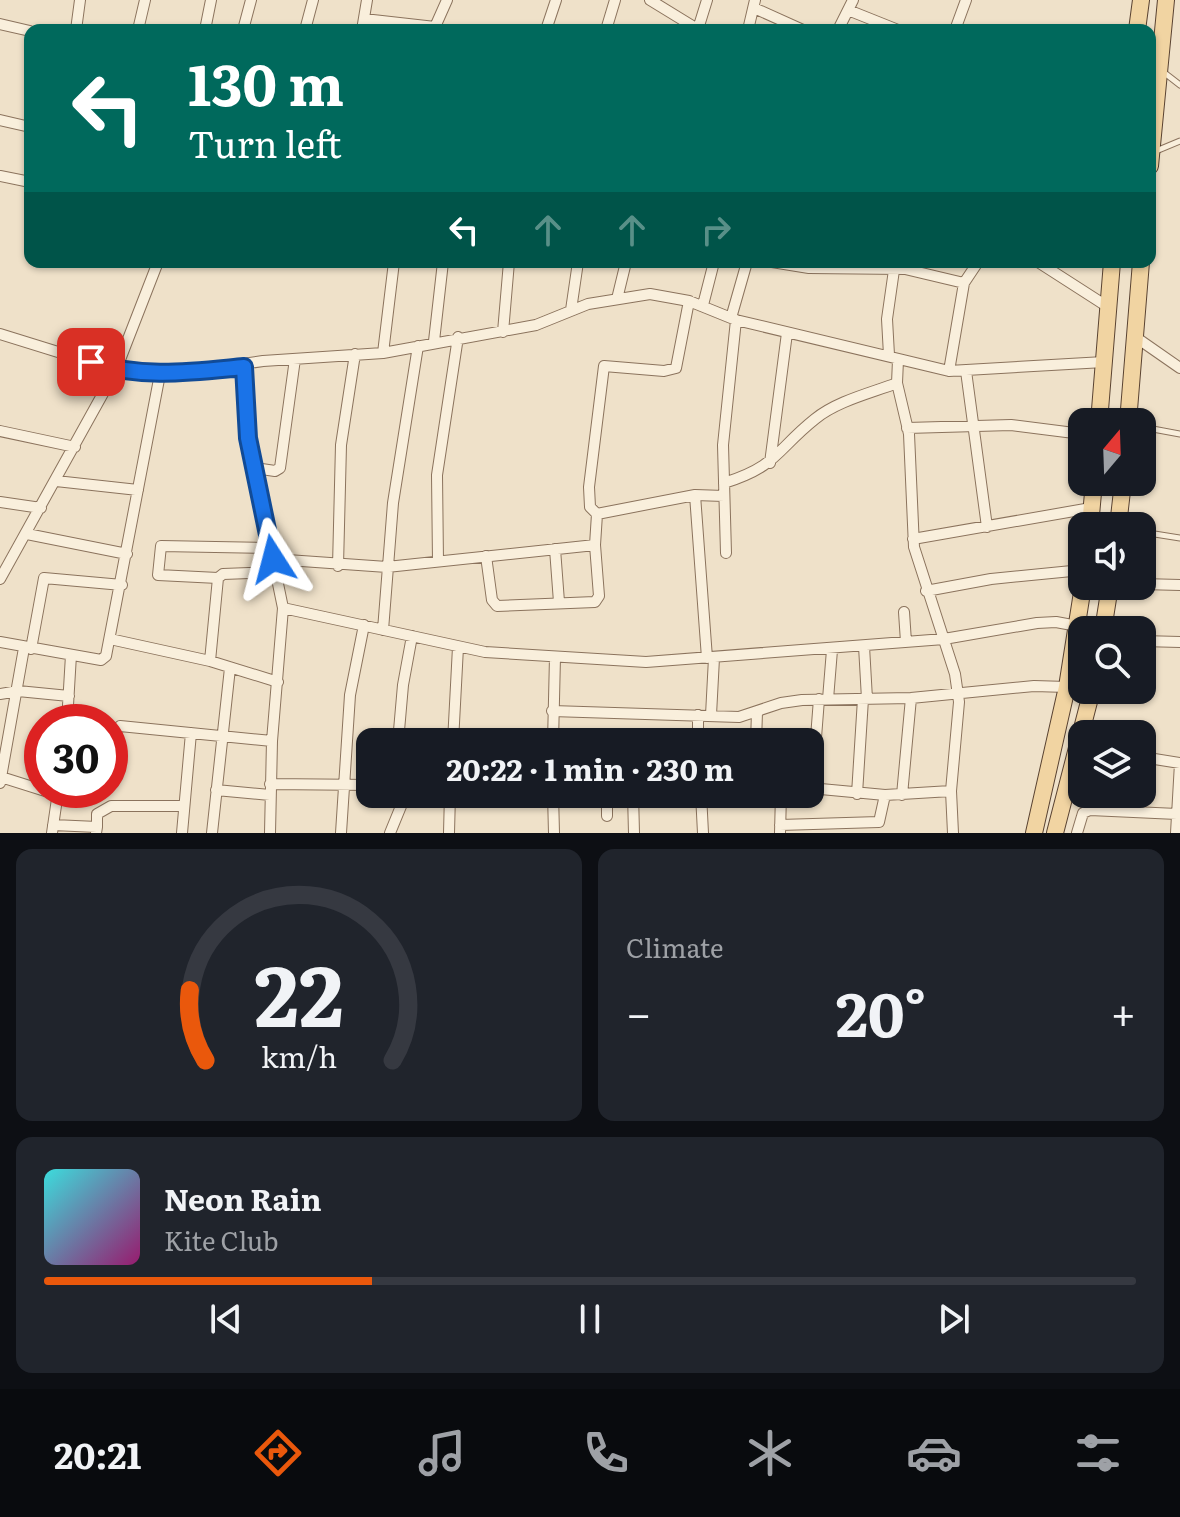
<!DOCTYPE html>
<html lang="en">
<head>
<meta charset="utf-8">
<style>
	:root { --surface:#171b24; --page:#20242c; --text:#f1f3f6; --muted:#9ea1a6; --line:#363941; --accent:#ea580c }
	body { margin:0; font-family:Literata,serif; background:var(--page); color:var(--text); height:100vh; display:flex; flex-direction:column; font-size:30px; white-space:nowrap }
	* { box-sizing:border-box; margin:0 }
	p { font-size:26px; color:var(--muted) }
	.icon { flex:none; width:44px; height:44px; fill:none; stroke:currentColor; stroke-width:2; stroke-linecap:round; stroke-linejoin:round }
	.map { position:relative; height:833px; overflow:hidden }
	.side { display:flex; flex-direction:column; gap:16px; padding:16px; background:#0d0f14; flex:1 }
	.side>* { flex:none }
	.top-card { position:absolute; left:24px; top:24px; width:1132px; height:244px; border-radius:16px; box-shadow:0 2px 6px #0004; background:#00695c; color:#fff; overflow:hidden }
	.needle { width:52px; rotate:19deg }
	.tools { position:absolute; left:1068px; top:408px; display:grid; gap:16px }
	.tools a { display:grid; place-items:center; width:88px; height:88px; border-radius:16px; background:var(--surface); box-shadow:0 2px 6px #0004; font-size:40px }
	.speed { position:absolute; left:24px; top:704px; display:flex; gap:16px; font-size:40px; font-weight:700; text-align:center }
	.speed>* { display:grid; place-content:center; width:104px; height:104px; border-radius:50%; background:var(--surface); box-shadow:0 2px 6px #0004; line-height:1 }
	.speed .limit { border:12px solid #d22; background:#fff; color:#111 }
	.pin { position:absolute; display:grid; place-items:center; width:68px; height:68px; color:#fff; margin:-34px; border-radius:16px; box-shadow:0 4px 12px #0006 }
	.me { position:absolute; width:88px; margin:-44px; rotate:351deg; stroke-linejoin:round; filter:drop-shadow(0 0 6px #0008) }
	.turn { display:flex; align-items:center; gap:28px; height:168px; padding:0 32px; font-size:36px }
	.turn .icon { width:104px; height:104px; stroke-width:2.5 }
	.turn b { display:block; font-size:56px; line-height:68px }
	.lanes { display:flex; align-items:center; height:76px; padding:0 32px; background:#0003; justify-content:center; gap:40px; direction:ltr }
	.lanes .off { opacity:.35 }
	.big { font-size:60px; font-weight:700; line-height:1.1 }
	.side .widget { flex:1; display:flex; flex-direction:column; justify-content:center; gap:12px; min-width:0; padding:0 28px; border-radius:16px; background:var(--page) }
	.side .dial { align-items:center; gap:0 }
	.dial svg { height:208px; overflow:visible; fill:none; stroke:var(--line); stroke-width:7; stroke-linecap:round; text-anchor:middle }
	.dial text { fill:var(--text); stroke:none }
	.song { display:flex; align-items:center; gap:24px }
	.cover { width:96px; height:96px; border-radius:12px; background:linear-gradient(135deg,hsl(180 70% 55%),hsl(320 70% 35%)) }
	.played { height:8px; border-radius:4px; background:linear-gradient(90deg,var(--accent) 30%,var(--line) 30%) }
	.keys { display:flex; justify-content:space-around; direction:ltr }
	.heat { display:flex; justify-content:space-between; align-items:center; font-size:44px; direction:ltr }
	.side .tiles { flex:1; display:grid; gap:16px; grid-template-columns:1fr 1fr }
	.widget:last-child { grid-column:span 2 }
	.trip { position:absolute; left:356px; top:728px; width:468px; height:80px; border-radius:16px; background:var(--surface); box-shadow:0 2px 6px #0004; font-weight:700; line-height:80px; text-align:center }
	.menu { display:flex; height:128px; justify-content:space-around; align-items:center; background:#090b0e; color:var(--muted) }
	.menu .icon { width:56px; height:56px }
	.menu .current { color:var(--accent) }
	.menu b { font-size:36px; color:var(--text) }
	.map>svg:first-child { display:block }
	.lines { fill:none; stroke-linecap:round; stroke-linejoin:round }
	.service-casing { stroke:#8b735d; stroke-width:7 }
	.minor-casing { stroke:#8b735d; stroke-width:12 }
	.primary-casing { stroke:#594231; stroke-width:18 }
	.service { stroke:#f9efdc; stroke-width:5 }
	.minor { stroke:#f9efdc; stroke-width:10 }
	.primary { stroke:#f1d4a2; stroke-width:16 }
	.route-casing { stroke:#114b97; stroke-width:20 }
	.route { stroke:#1a73e8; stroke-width:14 }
</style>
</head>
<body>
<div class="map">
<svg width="1180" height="833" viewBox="0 0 1180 833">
	<rect width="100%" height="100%" fill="#efe1c9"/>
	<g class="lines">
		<g class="service-casing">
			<path id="service" d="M1162 71 1180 85
				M1156 151 1180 141
				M1142 427 1180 434
				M1142 532 1180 538"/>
		</g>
		<g class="minor-casing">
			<path id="minor" d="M650 0 699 30
				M754 8 803 30
				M848 10 898 30
				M364 19 435 27 447 0
				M0 24 30 31
				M698 29 707 0
				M76 30 80 0
				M138 30 145 0
				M205 30 211 0
				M243 30 251 0
				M305 30 313 0
				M362 30 367 0
				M546 30 556 0
				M606 30 615 0
				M748 30 755 0
				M838 30 853 0
				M955 30 966 0
				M0 120 30 127
				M0 176 30 182
				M772 262 809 268 905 269 964 283
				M1038 262 1108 307
				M617 299 626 262
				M703 305 714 262
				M571 310 578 262
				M731 318 747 262
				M503 332 509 262
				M0 334 116 370 174 374 263 361 383 353 536 325 588 304 650 294 689 301 736 320 949 371 1104 362
				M1134 336 1180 368
				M434 341 443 262
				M383 353 394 262
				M889 355 887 319 894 270
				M898 360 897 383 909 434 914 547 955 674 959 702 951 791 953 833
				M244 367 248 438 283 608 272 741 270 833
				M949 371 964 283 978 262
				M966 371 987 527
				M907 428 1011 425 1082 434
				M0 431 75 447
				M770 463 787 333
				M255 468 275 471 280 468 295 359
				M56 481 138 490
				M724 483C778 466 776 450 815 419 837 401 871 393 897 383
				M695 495 707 658
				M0 502 41 508
				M597 514 590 507 589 487 604 366 664 371 676 368 689 301
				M597 514 695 495 724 496
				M27 534 127 554
				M913 539 1091 508
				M555 549 559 602
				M726 553 723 445 736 320
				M486 556 492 600 497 606 595 602 599 596 595 545
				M273 559 387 567 595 545 597 514
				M438 561 437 475 458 337
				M338 566 341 445 355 354
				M218 578 158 575 161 546 268 548
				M0 579 116 370 158 262
				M1142 584 1180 585
				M926 591 991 579 1082 570
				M283 608 485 652 646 662 944 639 1037 623 1056 622 1099 630
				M904 612 906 642
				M383 630 393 503 418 346
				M110 639 210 661 278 682
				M1142 641 1180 642
				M0 642 101 660 106 656 160 374
				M864 646 867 699
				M31 649 44 578 122 585
				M210 661 218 578 223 574 276 572
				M0 694 18 691 69 696
				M828 699 832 650
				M552 711 739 717 781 703 802 700 911 698 1034 686 1067 687
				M711 715 714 658
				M67 722 71 655
				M398 742 403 685 412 636
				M453 742 458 647
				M553 742 555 657
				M698 742V715
				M756 742 757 712
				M1142 757 1180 763
				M1 777 58 795
				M0 783 24 648
				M270 784 370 785
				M110 785 115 731 120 726 272 741
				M810 788 885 795 951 791
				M812 789 819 699
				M216 790 270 795
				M553 794 554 833
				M607 794V816
				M633 794 634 833
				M701 794 703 833
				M857 794 863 699
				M902 795 911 698
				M53 825 97 827 96 833
				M780 825 879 822 885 795
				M97 827V814L111 806H184
				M52 833 58 792
				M182 833 191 733
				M212 833 230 668
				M341 833 350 695 364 625
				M390 833 406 794
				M449 833 450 794
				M780 833 781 794
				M1077 833 1083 813 1090 810 1177 814
				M1176 833 1180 763"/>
		</g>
		<g class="primary-casing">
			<path id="primary" d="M1137 30 1141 0
				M1150 166 1166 0
				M1099 422 1112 262
				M1128 422 1141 262
				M1090 526 1094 482
				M1118 526 1123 482
				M1103 630 1110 586
				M1034 833 1067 687 1083 586
				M1055 833 1092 690"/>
		</g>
		<use href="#service" class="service"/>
		<use href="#minor" class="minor"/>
		<use href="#primary" class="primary"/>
	</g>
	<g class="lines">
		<g class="route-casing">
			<path id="route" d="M91 362C142 379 191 372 244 367L248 438 273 559"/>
		</g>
		<use href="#route" class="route"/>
	</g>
</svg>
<div class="tools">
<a><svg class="needle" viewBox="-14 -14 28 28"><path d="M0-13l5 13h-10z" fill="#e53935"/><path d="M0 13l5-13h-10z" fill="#9ea1a6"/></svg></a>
<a><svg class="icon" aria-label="sound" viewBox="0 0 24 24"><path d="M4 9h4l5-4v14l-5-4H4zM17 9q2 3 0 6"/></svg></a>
<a><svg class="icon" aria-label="search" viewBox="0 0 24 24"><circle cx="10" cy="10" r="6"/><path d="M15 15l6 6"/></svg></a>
<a><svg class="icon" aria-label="layers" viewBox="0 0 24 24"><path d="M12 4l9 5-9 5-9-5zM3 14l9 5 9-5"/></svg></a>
</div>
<div class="speed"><div class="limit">30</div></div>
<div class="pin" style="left:91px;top:362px;background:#d93025"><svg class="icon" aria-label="arrive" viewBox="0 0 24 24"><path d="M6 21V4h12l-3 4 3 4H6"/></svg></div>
<svg class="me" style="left:273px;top:559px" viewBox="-20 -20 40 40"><path d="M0-17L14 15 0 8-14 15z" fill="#1a73e8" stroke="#fff" stroke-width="4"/></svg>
<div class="trip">20:22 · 1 min · 230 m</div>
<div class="top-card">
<div class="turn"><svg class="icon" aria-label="left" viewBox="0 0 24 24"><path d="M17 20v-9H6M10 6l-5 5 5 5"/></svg><div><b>130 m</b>Turn left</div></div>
<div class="lanes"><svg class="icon" aria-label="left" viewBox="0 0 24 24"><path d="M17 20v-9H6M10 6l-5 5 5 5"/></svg><svg class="icon off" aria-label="ahead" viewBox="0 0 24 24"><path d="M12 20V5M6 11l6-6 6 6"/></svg><svg class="icon off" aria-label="ahead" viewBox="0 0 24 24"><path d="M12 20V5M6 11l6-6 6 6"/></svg><svg class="icon off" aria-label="right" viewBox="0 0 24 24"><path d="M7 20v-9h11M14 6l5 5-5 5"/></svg></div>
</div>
</div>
<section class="side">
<div class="tiles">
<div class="widget dial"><svg viewBox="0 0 100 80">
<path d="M14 69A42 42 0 1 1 86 69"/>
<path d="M14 69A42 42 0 0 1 8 42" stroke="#ea580c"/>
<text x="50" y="56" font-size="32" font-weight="700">22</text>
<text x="50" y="72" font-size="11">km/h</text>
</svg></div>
<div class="widget"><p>Climate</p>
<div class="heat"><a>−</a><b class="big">20°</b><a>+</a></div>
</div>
<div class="widget">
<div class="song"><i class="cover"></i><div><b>Neon Rain</b><p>Kite Club</p></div></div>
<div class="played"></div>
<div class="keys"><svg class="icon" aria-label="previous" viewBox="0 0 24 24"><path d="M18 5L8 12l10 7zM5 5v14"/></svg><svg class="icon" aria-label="pause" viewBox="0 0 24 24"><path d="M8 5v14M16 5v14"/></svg><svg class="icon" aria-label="next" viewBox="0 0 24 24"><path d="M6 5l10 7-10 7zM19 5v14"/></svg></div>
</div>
</div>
</section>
<nav class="menu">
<b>20:21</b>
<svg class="icon current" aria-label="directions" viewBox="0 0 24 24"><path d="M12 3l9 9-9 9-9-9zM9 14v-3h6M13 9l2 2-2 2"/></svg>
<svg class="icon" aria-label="music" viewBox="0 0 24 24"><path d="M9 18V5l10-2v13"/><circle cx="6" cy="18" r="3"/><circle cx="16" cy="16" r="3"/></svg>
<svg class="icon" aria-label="phone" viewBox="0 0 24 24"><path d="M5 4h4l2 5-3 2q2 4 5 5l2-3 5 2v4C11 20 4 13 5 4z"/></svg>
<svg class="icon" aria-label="climate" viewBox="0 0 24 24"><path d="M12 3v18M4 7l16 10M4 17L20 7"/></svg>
<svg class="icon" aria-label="car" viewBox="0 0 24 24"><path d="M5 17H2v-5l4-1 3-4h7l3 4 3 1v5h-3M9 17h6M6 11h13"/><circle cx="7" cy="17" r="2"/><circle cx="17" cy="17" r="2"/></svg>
<svg class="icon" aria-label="filters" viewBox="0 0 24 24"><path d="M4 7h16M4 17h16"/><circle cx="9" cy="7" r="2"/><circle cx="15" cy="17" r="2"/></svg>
</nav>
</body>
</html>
